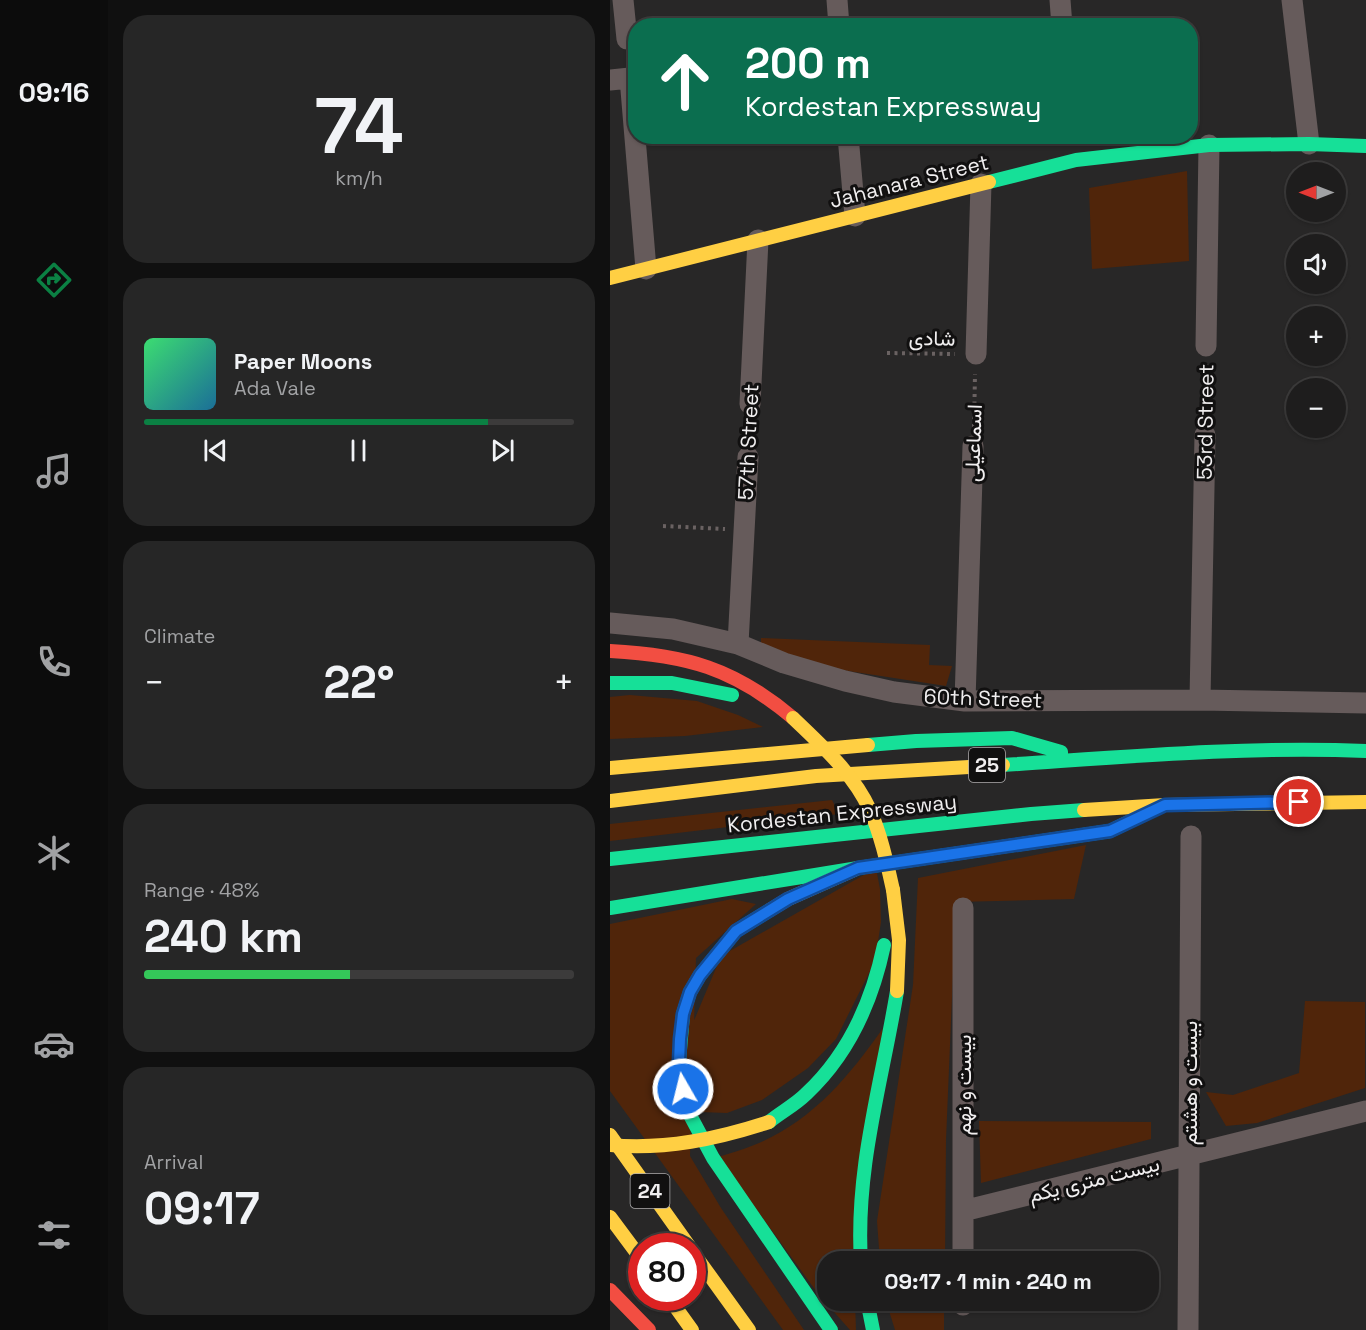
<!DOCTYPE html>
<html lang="en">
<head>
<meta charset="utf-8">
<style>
	:root { --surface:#1e1d1d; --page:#262626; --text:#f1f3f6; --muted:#a1a2a4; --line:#3c3b3b; --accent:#0b8043 }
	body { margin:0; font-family:"Space Grotesk",Vazirmatn,sans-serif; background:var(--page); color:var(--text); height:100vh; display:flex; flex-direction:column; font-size:22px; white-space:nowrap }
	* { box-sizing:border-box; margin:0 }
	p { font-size:20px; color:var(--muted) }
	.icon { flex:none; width:33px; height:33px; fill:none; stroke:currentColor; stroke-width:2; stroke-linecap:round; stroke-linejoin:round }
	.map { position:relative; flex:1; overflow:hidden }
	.details { display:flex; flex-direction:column; gap:15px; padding:15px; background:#101010; width:502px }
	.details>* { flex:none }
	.banner { position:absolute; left:18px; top:18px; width:570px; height:126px; border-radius:24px; box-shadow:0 2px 4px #0004,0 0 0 2px var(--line); background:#0b6e4f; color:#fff; overflow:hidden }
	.needle { width:39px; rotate:270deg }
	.buttons { position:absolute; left:676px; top:162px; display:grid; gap:12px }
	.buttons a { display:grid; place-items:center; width:60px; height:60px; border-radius:50%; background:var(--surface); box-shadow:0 2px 4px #0004,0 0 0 2px var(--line); font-size:30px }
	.speed { position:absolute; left:18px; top:1233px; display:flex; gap:12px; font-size:30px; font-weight:700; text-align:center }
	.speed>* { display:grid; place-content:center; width:78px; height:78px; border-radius:50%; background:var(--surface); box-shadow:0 2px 4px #0004,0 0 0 2px var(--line); line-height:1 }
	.speed .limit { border:9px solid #d22; background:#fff; color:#111 }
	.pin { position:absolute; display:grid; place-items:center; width:51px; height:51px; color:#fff; margin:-26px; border:3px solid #fff; border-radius:50%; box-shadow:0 2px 6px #0007 }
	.me { position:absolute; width:66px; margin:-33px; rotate:352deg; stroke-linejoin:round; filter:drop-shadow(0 0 4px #0008) }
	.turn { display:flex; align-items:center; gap:21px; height:126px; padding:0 18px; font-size:27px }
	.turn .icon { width:78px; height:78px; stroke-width:2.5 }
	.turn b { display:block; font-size:42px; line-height:51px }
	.big { font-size:45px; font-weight:800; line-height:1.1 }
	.details .tile { flex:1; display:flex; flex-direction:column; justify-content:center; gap:9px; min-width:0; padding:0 21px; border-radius:24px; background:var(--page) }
	.details .dial { align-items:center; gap:0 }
	.dial b { font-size:78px; line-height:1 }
	.song { display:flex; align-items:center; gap:18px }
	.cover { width:72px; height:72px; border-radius:9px; background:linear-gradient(135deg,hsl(140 70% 55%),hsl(200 70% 35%)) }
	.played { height:6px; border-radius:3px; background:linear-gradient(90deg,var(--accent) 80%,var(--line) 80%) }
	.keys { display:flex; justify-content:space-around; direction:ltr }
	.heat { display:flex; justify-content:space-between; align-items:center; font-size:33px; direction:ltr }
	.charge { height:9px; border-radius:4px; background:linear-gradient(90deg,#34c759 48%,var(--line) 0) }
	.trip { position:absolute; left:207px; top:1251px; width:342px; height:60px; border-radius:24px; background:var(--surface); box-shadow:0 2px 4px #0004,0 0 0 2px var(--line); font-weight:800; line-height:60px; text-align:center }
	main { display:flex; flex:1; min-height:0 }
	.menu { display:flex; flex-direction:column; width:108px; justify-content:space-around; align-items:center; background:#0c0c0c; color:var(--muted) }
	.menu .icon { width:42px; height:42px }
	.menu .active { color:var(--accent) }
	.menu b { font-size:27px; color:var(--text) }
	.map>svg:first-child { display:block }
	.green { fill:#50250a }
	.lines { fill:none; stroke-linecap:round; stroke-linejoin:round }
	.path { stroke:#6a6262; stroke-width:4; stroke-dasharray:3 4.5; stroke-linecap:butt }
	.street { stroke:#665b5b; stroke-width:21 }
	.fast { stroke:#16e098; stroke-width:14 }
	.slow { stroke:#ffcf43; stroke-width:14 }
	.jam { stroke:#f24e42; stroke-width:14 }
	.slow-bridge { stroke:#ffcf43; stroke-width:14 }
	.route-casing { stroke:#114b97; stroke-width:15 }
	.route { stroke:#1a73e8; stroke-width:10 }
	.labels { text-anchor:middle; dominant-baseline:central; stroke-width:6; stroke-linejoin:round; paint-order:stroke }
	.shield { fill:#111010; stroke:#adabac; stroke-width:1.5 }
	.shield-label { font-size:20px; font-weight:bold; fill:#f0eeef }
	.street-label { font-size:21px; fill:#f0eeef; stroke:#111010 }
</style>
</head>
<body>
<main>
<nav class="menu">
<b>09:16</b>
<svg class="icon active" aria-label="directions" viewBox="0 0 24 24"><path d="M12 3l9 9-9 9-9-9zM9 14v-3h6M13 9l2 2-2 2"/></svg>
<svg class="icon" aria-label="music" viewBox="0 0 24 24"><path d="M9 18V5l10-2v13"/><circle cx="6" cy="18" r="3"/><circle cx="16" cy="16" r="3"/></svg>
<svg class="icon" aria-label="phone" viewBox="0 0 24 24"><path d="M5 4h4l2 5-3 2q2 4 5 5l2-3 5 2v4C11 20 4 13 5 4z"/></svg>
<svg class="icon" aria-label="climate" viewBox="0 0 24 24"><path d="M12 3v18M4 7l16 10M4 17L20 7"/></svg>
<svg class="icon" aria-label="car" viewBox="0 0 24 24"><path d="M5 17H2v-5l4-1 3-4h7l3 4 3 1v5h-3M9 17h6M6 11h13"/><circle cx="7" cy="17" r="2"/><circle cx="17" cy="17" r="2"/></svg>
<svg class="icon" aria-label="filters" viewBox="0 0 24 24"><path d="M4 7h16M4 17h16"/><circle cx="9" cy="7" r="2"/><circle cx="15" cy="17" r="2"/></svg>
</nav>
<section class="details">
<div class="tile dial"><b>74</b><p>km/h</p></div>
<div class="tile">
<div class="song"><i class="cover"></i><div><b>Paper Moons</b><p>Ada Vale</p></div></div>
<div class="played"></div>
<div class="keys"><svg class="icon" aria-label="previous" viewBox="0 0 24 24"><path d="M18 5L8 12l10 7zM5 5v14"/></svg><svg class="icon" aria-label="pause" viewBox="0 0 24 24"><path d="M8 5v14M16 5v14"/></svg><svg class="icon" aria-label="next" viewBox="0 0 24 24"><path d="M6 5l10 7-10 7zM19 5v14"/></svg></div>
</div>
<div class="tile"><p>Climate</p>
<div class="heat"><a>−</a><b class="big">22°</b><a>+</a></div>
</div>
<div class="tile"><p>Range · 48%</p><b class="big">240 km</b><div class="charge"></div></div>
<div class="tile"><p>Arrival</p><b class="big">09:17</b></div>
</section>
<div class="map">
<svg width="756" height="1330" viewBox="0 0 756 1330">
	<rect width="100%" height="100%" fill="#282727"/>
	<path class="green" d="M577 171 579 261 482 269 479 188Z
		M151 638 320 645 319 665 342 666 336 686 232 670 151 647Z
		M20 695 87 701 128 715 153 727 75 736 0 739V697Z
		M222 800 229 814 0 841V824Z
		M476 845 464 899 346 902 336 1140 335 1261 270 1262 267 1221 303 985 308 878Z
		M266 868 270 889 271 922 265 961 226 1039 198 1068 152 1100 117 1113 90 1112 80 1070 83 1023 111 956Z
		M122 899 146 904 86 958 80 1156 111 1208 194 1330H173L0 1091V924Z
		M695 1001 755 1002V1088L647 1123 616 1126 596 1092 623 1095 689 1073Z
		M273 1028 242 1261 218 1262V1300L245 1301 246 1330H240L209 1295 108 1157C120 1153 132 1150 144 1145 200 1123 239 1077 273 1028Z
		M369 1121 541 1122V1139L371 1183Z
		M276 1301H334V1330H285Z"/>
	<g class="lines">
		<path class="path" d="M277 353 345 354
			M595 417 596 364
			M364 427 365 374
			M139 439V423
			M53 526 115 529"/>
		<path class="street" d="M13 0 17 39
			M227 0 229 26
			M450 0 452 26
			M682 0 699 144
			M0 80 20 78 36 269
			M238 136 245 216
			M596 346 599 145
			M366 354 371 184
			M140 404 148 240
			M0 623 63 629 128 644 174 663 235 681 284 692 355 701 590 700 756 703
			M128 644 138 457
			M590 700 595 435
			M355 701 363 446
			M353 1211 756 1111
			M353 1262V908
			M353 1305V1300
			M578 1330 581 836"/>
		<path class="fast" d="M379 182 466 160 599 145 699 144 756 146
			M0 683H62L122 695
			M258 745 306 741 402 738 451 752
			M393 765C514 757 635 746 756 751
			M0 859 421 814 474 810
			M0 908 248 868 500 831 529 817
			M160 910 126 931 90 975 80 992 73 1014 69 1062 81 1117 103 1158 221 1330
			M159 1122C171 1112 185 1105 196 1094 239 1054 262 1002 274 945
			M251 1262C245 1169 272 1082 287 991
			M257 1300 263 1330"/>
		<path class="slow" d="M0 278 379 182
			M0 768 258 745
			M0 801 206 776 393 765
			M474 810 555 805 756 802
			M283 890 289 940 287 991
			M160 910 178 899 248 868
			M0 1135 79 1246
			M0 1217 32 1260
			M82 1251 139 1330
			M59 1298 82 1330"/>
		<path class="jam" d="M0 651C76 655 124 668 183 718
			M0 1290 39 1330"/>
		<path class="slow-bridge" d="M183 718C212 746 243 773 260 810 271 835 277 863 283 890
			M0 1145C55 1150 107 1139 159 1122"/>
	</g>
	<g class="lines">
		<g class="route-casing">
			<path id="route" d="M73 1089 69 1062 70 1039 73 1014 80 992 90 975 126 931 178 899 248 868 500 831 555 805 689 802"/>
		</g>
		<use href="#route" class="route"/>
	</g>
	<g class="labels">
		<g class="shield">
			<rect x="359" y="748" width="36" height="34" rx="4.5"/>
			<rect x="20.5" y="1174" width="39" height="34" rx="4.5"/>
		</g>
		<g class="shield-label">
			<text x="377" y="765">25</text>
			<text x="40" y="1191">24</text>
		</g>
		<g class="street-label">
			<text transform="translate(299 181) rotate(-14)">Jahanara Street</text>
			<text transform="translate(322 338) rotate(1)">شادی</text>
			<text transform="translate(595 422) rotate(-89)">53rd Street</text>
			<text transform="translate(138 442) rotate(-87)">57th Street</text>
			<text transform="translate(363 443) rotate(-88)">اسماعیلی</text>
			<text transform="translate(373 698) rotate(2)">60th Street</text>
			<text transform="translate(232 813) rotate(-6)">Kordestan Expressway</text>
			<text transform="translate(579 1083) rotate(-90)">بیست و هشتم</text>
			<text transform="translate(353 1085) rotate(-90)">بیست و نهم</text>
			<text transform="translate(484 1179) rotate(-14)">بیست متری یکم</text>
		</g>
	</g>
</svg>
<div class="buttons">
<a><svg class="needle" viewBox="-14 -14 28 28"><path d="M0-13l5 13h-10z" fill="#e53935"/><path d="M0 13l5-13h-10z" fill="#a1a2a4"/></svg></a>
<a><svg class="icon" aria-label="sound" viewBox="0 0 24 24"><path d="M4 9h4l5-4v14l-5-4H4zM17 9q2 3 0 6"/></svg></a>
<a>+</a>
<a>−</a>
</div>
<div class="speed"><div class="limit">80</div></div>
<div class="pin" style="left:689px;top:802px;background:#d93025"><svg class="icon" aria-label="arrive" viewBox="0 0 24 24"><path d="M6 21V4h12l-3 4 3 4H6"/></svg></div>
<svg class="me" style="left:73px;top:1089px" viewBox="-20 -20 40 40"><circle r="17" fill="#1a73e8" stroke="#fff" stroke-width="3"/><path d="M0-11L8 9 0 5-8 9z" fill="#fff"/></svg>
<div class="trip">09:17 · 1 min · 240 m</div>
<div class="banner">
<div class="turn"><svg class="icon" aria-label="ahead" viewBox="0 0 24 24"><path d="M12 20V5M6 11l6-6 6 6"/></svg><div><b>200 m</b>Kordestan Expressway</div></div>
</div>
</div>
</main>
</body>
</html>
